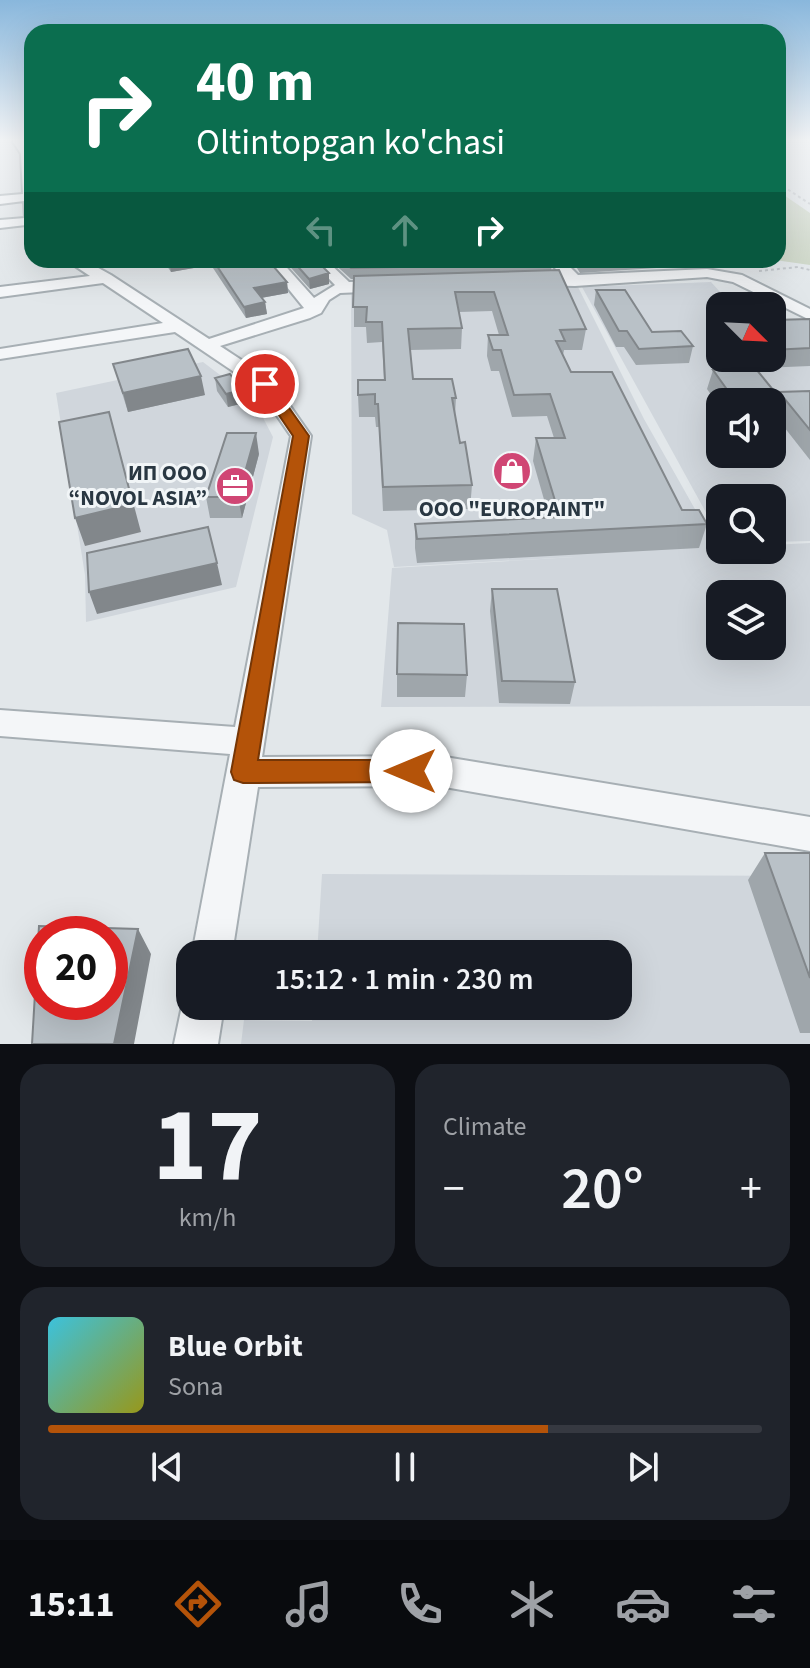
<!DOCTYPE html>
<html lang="en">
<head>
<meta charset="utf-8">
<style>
	:root { --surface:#171b24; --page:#20242c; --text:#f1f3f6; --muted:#9ea1a6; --line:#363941; --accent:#b45309 }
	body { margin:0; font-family:"Source Sans 3",sans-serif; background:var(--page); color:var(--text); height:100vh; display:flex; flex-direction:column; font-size:30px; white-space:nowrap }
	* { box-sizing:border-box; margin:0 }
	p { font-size:26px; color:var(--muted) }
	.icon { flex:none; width:44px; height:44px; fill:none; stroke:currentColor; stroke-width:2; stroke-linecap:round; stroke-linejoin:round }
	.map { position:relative; height:1044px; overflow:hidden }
	.side { display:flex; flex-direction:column; gap:20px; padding:20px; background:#0d0f14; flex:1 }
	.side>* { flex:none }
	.banner { position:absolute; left:24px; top:24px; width:762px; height:244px; border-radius:24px; box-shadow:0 8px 32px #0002; background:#0b6e4f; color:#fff; overflow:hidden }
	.needle { width:52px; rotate:114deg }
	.buttons { position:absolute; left:706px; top:292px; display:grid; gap:16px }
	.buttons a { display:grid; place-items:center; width:80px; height:80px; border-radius:16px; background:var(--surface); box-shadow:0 8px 32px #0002; font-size:40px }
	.speed { position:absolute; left:24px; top:916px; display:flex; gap:16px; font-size:40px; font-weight:700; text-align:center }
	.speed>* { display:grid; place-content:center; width:104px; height:104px; border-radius:50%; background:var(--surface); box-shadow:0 8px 32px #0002; line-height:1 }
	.speed .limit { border:12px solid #d22; background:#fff; color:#111 }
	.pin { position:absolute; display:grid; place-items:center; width:68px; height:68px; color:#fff; margin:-34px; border:4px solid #fff; border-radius:50%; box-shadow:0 2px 8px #0007 }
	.me { position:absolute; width:88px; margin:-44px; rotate:270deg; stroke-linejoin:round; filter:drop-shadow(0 0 6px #0008) }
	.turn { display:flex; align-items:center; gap:28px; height:168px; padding:0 40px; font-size:36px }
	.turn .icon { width:104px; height:104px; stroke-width:2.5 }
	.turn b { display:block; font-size:56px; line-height:68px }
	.lanes { display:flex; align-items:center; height:76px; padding:0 40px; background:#0003; justify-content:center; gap:40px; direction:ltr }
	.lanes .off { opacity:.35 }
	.big { font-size:60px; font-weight:600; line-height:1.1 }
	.side .card { flex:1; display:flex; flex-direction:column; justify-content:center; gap:12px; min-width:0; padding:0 28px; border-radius:24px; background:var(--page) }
	.side .dial { align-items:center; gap:0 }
	.dial b { font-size:104px; line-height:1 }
	.song { display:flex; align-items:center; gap:24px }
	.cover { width:96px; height:96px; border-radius:12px; background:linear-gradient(135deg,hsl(190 70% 55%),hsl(60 70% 35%)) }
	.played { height:8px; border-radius:4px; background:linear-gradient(90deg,var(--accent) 70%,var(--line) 70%) }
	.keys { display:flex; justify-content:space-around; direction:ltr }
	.heat { display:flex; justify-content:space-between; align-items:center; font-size:44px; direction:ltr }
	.side .tiles { flex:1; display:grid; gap:20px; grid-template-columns:1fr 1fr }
	.card:last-child { grid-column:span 2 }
	.trip { position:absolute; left:176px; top:940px; width:456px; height:80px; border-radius:24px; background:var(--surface); box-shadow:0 8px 32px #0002; font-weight:600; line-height:80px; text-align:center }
	.tabs { display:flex; height:128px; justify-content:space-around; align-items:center; background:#090b0e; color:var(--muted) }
	.tabs .icon { width:56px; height:56px }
	.tabs .selected { color:var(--accent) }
	.tabs b { font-size:36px; color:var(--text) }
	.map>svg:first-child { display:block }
	.built { fill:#d0d6dc; fill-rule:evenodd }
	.green { fill:#cad4c3 }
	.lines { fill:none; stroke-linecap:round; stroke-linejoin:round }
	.minor-casing { stroke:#a7afb4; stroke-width:4 }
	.path { stroke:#bfc4c9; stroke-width:2; stroke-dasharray:3 3; stroke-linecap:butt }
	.minor { fill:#f4f6f8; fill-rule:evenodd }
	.wall { fill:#9fa6ab }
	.shaded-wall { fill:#82878b }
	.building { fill:#b9c1c7; stroke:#82878b; stroke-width:2; fill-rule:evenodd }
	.route { fill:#b45309; stroke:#753606; stroke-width:2 }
	.labels { text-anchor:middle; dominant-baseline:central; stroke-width:6; stroke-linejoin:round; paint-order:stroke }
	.poi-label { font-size:22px; font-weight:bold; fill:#293742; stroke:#f1f5f7; text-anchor:end }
</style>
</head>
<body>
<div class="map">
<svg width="810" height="1044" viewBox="0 0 810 1044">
	<rect width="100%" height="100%" fill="#e2e7ea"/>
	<path class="built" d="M711 282 733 306H720V344L716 345 720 347V358H772L810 343V541L772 542V498H720V538L582 287ZM720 402H772V454H720Z
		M578 287 644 419 717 548 772 550V545L810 543V706L381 707 392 568 591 556 394 567 387 530 352 514 351 290ZM720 594H772V646H720Z
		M203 362 245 394 240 396 251 412 259 410 273 437 236 587 86 622 85 575 56 393Z
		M322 874 810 876V1044H241L244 1020 312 1021 314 1006H618V954H317Z"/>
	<path class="green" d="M778 191 810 213V265L775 260H778Z"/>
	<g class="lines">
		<g class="minor-casing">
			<path id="minor" d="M12 140H22L31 154 32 228 26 225 0 228V220L25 218 24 201 0 204V196L23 194 21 154Z
				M66 260H84L111 275 209 339 304 308 265 260H280L314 298 335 285 311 260H326L349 282 386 281 394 286 386 291 340 293 329 300 321 313 310 318 220 346 272 380 311 436 262 757 439 756 810 817V851L439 786 258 787 232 954H192L230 754 0 736V710L235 727 291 436 258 388 175 332 0 359V349L163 323 103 283 0 297V287L90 276Z
				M548 260H563L578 275 707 269 742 275 810 309V320L733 282 707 277 575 286 526 285V279L562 276Z
				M190 990V1006H224L218 1044H174L182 1006Z"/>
		</g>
		<path class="path" d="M778 183 810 204
			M759 271 798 267 810 270"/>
		<use href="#minor" class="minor"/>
	</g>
	<path class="wall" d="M163 260H268L287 282 288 293 261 298 265 302 267 314 246 318 211 265 171 272Z
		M284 260H316L329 284 310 289Z
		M330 260H550L552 264 551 271 586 329 582 350H564L563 355 571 372 682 510 707 524 699 548 417 563 415 548V524L549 517 533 461 536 438H554L547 416 512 417 499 371H491L487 356 488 335H499L492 311 459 312 462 328 461 349 410 350 413 379 456 398 455 415 460 443 472 485 470 509 383 511 379 427H376L375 417H359L358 395 384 380 382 342 367 343 366 327H354V279H351Z
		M572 260H688L687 266 580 273Z
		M596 290 652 332 693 346 689 363 636 365 624 347H616L594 305Z
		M810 319V366L742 369 733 358H772V328L775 320Z
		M113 364 205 395 128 412Z
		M713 370 778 396 779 392 810 391V460L777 418 776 422H772V402H720V408L707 389Z
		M215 378 244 403 228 407 217 391Z
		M259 454 242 518H210L206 497Z
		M492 589 575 682 570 704 499 703 490 611Z
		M397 674 467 675 465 697H397Z
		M765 853H810V1033H800L748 880Z"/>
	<path class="shaded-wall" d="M178 260H210L211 265 171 272 169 261Z
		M329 273V284L310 289 309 279Z
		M287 282 288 293 255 299 254 288Z
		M265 302 267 314 246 318 244 307Z
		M201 376 205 395 128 412 123 393Z
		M242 390 244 403 228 407 226 394Z
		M109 412 141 532 85 546 75 518Z
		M256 433 259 454 242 518 238 497Z
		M217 563 222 585 97 614 89 592Z
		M138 929 151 954 134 1044H114Z"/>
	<path class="building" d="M213 260H268L287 282 254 288 265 302 244 307Z
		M292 260H316L329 273 309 279Z
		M341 260H550L552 264 351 268Z
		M580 260H622L582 263Z
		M559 270 586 329 560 330 565 341H556L571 372H612L682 510H699L707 524 417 539 415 524 560 517 536 438H565L550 394 514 395 501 350H493L488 335H508L494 292H455L462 328 408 329 413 379H452L456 398H452L460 443 465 442 472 485 383 487 378 404H375V394L358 395V380H385L382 322H366L367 307H353L354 276Z
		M596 290H625L652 332 681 331 693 346 639 349 627 331H619Z
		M810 319V348L772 350V330L784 329 775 320Z
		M188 349 201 376 123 393 113 364Z
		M756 369 783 402H736L713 370Z
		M230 374 242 390 226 394 215 378Z
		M810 391V430L779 392Z
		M109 412 133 504 75 518 59 422Z
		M227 433H256L238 497H206Z
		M208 527 217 563 89 592 87 553Z
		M492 589H557L575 682 502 681Z
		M398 623 464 624 467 675 397 674Z
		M765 853H810V978Z
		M39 926 138 929 114 1044H32ZM42 934H110V1002H42Z"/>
	<linearGradient id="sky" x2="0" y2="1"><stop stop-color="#89b7dc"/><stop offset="0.49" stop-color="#f2f4f6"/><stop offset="1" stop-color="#f2f4f6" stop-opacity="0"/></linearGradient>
	<rect width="810" height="286" fill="url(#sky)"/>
	<path class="route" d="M265 380 270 381 309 436 258 760H411L420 763 423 771 420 779 411 782 243 783 234 780 231 772 293 436 258 384Z"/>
	<defs>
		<g id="shop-disc" transform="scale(2)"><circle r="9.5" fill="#d04674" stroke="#f1f5f7"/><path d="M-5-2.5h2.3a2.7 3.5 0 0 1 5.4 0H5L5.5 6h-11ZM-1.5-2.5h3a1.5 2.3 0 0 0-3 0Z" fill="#fff"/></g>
		<g id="office-disc" transform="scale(2)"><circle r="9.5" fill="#d04674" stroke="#f1f5f7"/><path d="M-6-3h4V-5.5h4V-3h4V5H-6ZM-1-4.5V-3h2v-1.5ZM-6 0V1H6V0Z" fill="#fff"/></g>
	</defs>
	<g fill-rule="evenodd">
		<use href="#shop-disc" x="512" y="471"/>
		<use href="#office-disc" x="235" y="486"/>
	</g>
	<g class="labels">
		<g class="poi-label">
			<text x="207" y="473">ИП ООО<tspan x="207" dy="25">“NOVOL ASIA”</tspan></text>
			<text x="512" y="509" text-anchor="middle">OOO "EUROPAINT"</text>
		</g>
	</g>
</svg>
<div class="buttons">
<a><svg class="needle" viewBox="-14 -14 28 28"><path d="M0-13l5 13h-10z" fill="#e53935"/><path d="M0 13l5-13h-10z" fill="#9ea1a6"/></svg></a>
<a><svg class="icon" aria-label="sound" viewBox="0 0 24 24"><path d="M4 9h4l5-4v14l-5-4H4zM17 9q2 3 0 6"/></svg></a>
<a><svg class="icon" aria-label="search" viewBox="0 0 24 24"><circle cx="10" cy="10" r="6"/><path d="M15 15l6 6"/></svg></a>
<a><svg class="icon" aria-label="layers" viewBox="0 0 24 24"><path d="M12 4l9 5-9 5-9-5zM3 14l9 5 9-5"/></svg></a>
</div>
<div class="speed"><div class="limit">20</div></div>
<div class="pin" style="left:265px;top:384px;background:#d93025"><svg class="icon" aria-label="arrive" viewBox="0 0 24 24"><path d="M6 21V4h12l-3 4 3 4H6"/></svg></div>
<svg class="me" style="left:411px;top:771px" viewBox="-20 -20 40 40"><circle r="19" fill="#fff"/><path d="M0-13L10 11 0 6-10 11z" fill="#b45309"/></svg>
<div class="trip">15:12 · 1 min · 230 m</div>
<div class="banner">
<div class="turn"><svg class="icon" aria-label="right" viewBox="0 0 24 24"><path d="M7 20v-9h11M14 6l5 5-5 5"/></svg><div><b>40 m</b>Oltintopgan ko'chasi</div></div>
<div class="lanes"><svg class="icon off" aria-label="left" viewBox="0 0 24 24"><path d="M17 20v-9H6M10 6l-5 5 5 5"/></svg><svg class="icon off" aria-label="ahead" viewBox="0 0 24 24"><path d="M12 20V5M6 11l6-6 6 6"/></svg><svg class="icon" aria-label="right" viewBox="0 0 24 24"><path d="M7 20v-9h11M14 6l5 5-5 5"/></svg></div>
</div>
</div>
<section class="side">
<div class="tiles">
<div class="card dial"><b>17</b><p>km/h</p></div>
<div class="card"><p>Climate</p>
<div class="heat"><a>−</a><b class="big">20°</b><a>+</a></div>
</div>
<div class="card">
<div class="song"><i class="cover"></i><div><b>Blue Orbit</b><p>Sona</p></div></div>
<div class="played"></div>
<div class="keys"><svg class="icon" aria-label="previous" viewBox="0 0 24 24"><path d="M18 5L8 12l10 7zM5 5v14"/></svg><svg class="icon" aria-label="pause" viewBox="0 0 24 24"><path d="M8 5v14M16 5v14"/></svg><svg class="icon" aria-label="next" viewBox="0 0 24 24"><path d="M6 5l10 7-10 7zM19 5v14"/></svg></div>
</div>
</div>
</section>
<nav class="tabs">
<b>15:11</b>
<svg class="icon selected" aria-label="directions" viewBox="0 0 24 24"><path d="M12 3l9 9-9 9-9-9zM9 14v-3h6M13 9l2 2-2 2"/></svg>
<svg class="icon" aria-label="music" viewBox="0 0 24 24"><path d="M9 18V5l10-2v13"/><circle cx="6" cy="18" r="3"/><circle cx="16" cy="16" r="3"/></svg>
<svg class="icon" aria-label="phone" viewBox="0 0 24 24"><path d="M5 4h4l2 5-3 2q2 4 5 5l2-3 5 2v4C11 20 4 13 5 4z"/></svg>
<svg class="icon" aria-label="climate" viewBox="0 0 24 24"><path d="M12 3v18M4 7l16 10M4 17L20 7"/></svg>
<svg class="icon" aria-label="car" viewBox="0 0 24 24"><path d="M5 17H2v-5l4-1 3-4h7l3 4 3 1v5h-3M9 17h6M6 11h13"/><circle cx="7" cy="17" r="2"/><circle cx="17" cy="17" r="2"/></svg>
<svg class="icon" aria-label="filters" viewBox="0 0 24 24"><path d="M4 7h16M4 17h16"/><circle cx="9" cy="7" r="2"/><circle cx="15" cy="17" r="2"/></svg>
</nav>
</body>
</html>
